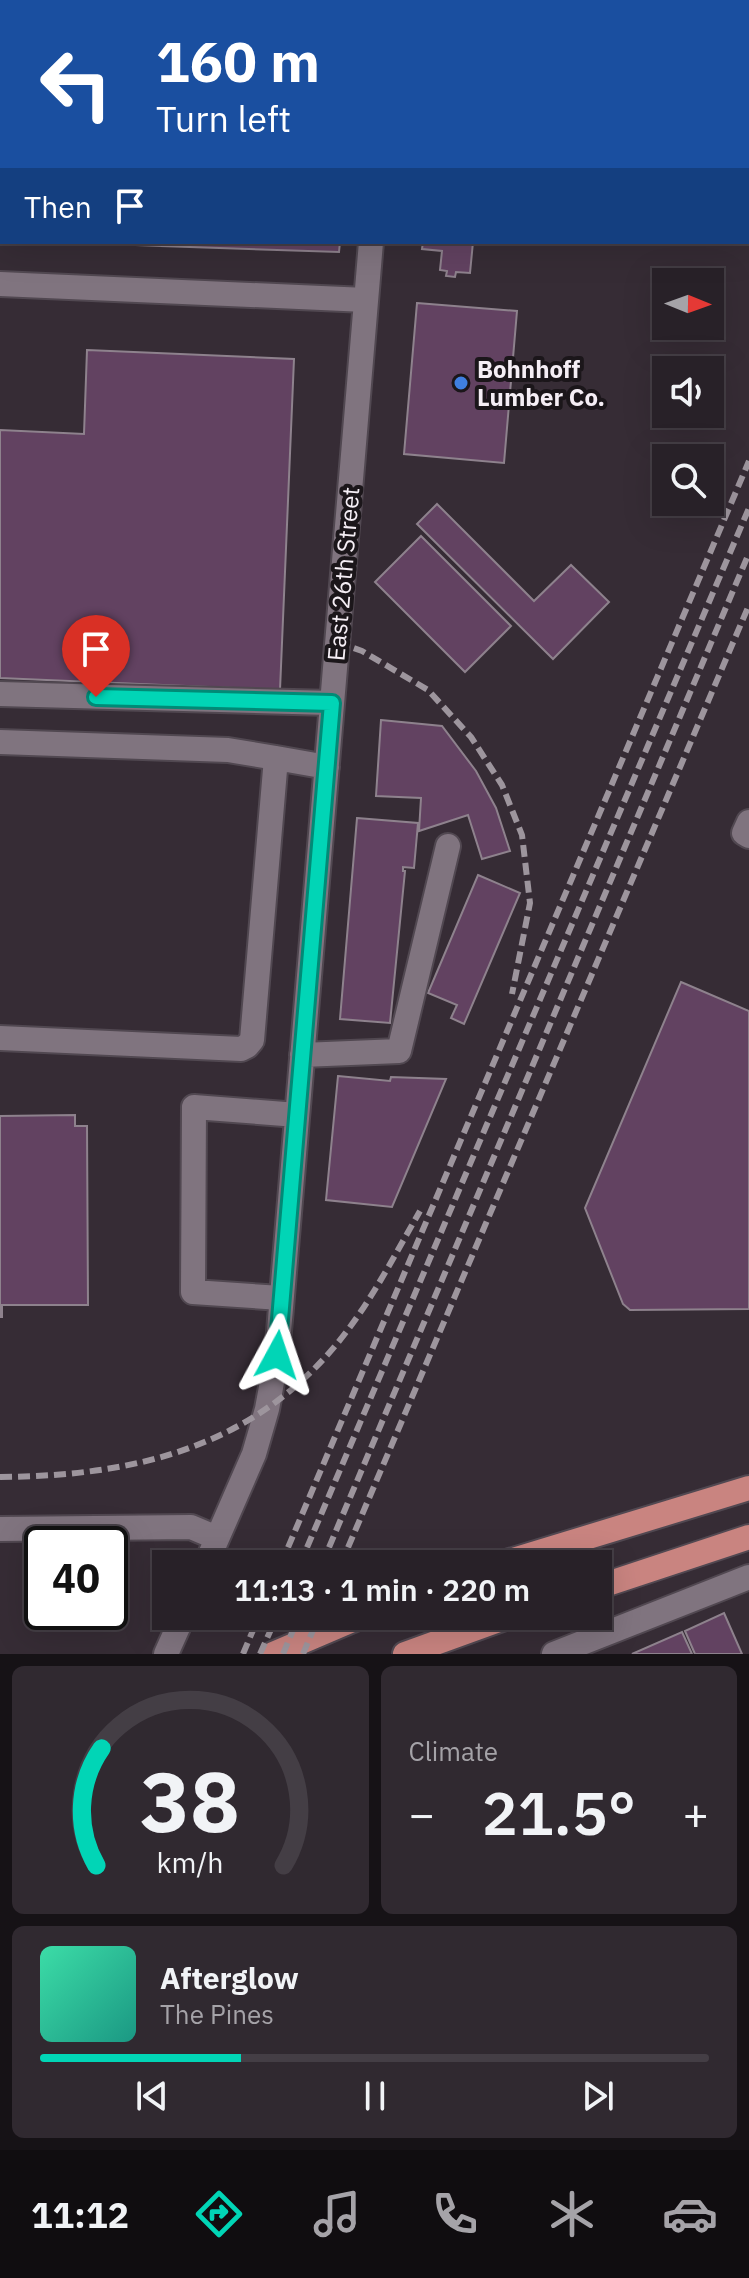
<!DOCTYPE html>
<html lang="en">
<head>
<meta charset="utf-8">
<style>
	:root { --surface:#282128; --page:#302930; --text:#f1f3f6; --muted:#a5a3a8; --line:#443e45; --accent:#01d5b6 }
	body { margin:0; font-family:"IBM Plex Sans",sans-serif; background:var(--page); color:var(--text); height:100vh; display:flex; flex-direction:column; font-size:30px; white-space:nowrap }
	* { box-sizing:border-box; margin:0 }
	p { font-size:26px; color:var(--muted) }
	.icon { flex:none; width:44px; height:44px; fill:none; stroke:currentColor; stroke-width:2; stroke-linecap:round; stroke-linejoin:round }
	.map { position:relative; height:1654px; overflow:hidden }
	.drawer { display:flex; flex-direction:column; gap:12px; padding:12px; background:#161216; flex:1 }
	.drawer>* { flex:none }
	.hud { position:absolute; left:0px; top:0px; width:750px; height:244px; box-shadow:0 8px 32px #0002,0 0 0 2px var(--line); background:#1a4fa0; color:#fff; overflow:hidden }
	.needle { width:52px; rotate:91deg }
	.fabs { position:absolute; left:652px; top:268px; display:grid; gap:16px }
	.fabs a { display:grid; place-items:center; width:72px; height:72px; border-radius:0px; background:var(--surface); box-shadow:0 8px 32px #0002,0 0 0 2px var(--line); font-size:40px }
	.speed { position:absolute; left:24px; top:1526px; display:flex; gap:16px; font-size:40px; font-weight:700; text-align:center }
	.speed>* { display:grid; place-content:center; width:104px; height:104px; border-radius:50%; background:var(--surface); box-shadow:0 8px 32px #0002,0 0 0 2px var(--line); line-height:1 }
	.speed .limit { border:4px solid #111; border-radius:12px; background:#fff; color:#111 }
	.pin { position:absolute; display:grid; place-items:center; width:68px; height:68px; color:#fff; margin:-82px -34px; border-radius:50% 50% 50% 0; rotate:-45deg; box-shadow:0 0 8px #0007 }
	.pin .icon { rotate:45deg }
	.me { position:absolute; width:88px; margin:-44px; rotate:5deg; stroke-linejoin:round; filter:drop-shadow(0 0 6px #0008) }
	.turn { display:flex; align-items:center; gap:28px; height:168px; padding:0 24px; font-size:36px }
	.turn .icon { width:104px; height:104px; stroke-width:2.5 }
	.turn b { display:block; font-size:56px; line-height:68px }
	.then { display:flex; align-items:center; height:76px; padding:0 24px; background:#0003; gap:16px; font-size:30px }
	.big { font-size:60px; font-weight:600; line-height:1.1 }
	.drawer .card { flex:1; display:flex; flex-direction:column; justify-content:center; gap:12px; min-width:0; padding:0 28px; border-radius:12px; background:var(--page) }
	.drawer .dial { align-items:center; gap:0 }
	.dial svg { height:208px; overflow:visible; fill:none; stroke:var(--line); stroke-width:7; stroke-linecap:round; text-anchor:middle }
	.dial text { fill:var(--text); stroke:none }
	.song { display:flex; align-items:center; gap:24px }
	.cover { width:96px; height:96px; border-radius:12px; background:linear-gradient(135deg,hsl(160 70% 55%),hsl(170 70% 35%)) }
	.played { height:8px; border-radius:4px; background:linear-gradient(90deg,var(--accent) 30%,var(--line) 30%) }
	.keys { display:flex; justify-content:space-around; direction:ltr }
	.heat { display:flex; justify-content:space-between; align-items:center; font-size:44px; direction:ltr }
	.drawer .tiles { flex:1; display:grid; gap:12px; grid-template-columns:1fr 1fr }
	.card:last-child { grid-column:span 2 }
	.trip { position:absolute; left:152px; top:1550px; width:460px; height:80px; border-radius:0px; background:var(--surface); box-shadow:0 8px 32px #0002,0 0 0 2px var(--line); font-weight:600; line-height:80px; text-align:center }
	.tab-bar { display:flex; height:128px; justify-content:space-around; align-items:center; background:#100d10; color:var(--muted) }
	.tab-bar .icon { width:56px; height:56px }
	.tab-bar .active { color:var(--accent) }
	.tab-bar b { font-size:36px; color:var(--text) }
	.map>svg:first-child { display:block }
	.building { fill:#624261; stroke:#8e828d; stroke-width:2 }
	.lines { fill:none; stroke-linecap:round; stroke-linejoin:round }
	.minor-casing { stroke:#514851; stroke-width:28 }
	.major-casing { stroke:#514851; stroke-width:28 }
	.minor { stroke:#80747f; stroke-width:24 }
	.major { stroke:#c98480; stroke-width:24 }
	.rail { stroke:#9d959d; stroke-width:6; stroke-dasharray:12 6; stroke-linecap:butt }
	.route-casing { stroke:#018a76; stroke-width:20 }
	.route { stroke:#01d5b6; stroke-width:14 }
	.shop-dot { fill:#3f7fe0; stroke:#1b161a; stroke-width:3 }
	.labels { text-anchor:middle; dominant-baseline:central; stroke-width:8; stroke-linejoin:round; paint-order:stroke }
	.poi-label { font-size:24px; font-weight:bold; fill:#f5eef5; stroke:#1b161a; text-anchor:start }
	.street-label { font-size:24px; fill:#f5eef5; stroke:#1b161a }
</style>
</head>
<body>
<div class="map">
<svg width="749" height="1654" viewBox="0 0 749 1654">
	<rect width="100%" height="100%" fill="#362c35"/>
	<path class="building" d="M0 0 157 2H2V240Z
		M157 0H322L324 2H157Z
		M56 242H161V246Z
		M161 242H340L339 252 161 246Z
		M423 242H473L470 273 456 272 455 277 446 276 447 271 440 270 442 251 422 249Z
		M417 303 517 311 504 463 404 454Z
		M87 350 294 359 280 690 0 678V430L84 434Z
		M437 504 534 601 571 565 609 602 553 659 417 524Z
		M421 536 511 626 465 672 375 582Z
		M381 720 442 726 476 771 496 808 510 851 482 859 468 815 419 831 421 798 376 796Z
		M357 818 418 823 414 868 403 867V871H405L390 1023 340 1019Z
		M478 875 520 893 464 1024 451 1018 457 1005 428 993Z
		M681 982 749 1011V1309L630 1310 623 1304 585 1208Z
		M338 1076 390 1081 391 1077 446 1079 392 1207 326 1200Z
		M75 1115V1126H87L88 1305H2V1317H0V1116Z
		M724 1613 742 1654H695L685 1631Z
		M682 1632 692 1654H632Z"/>
	<g class="lines">
		<g class="minor-casing">
			<path id="minor" d="M391 2V0
				M0 284 366 300
				M0 694 332 703
				M0 742 228 750 276 758
				M749 822 744 833 749 836
				M0 1038 241 1049 247 1046 252 1040 276 758 327 767
				M302 1055 399 1051 448 846
				M281 1298 193 1292 194 1107 297 1115
				M0 1529 191 1527 217 1538
				M206 1564 254 1454 267 1409 277 1355 371 242
				M166 1654 183 1616
				M554 1654 749 1577"/>
		</g>
		<g class="major-casing">
			<path id="major" d="M500 1564 749 1488
				M598 1587 749 1537
				M273 1654 362 1616
				M405 1654 510 1616"/>
		</g>
		<use href="#minor" class="minor"/>
		<use href="#major" class="major"/>
		<path class="rail" d="M337 642 362 651 428 690 471 737 502 785 522 835 530 903 512 994
			M0 1477C138 1476 260 1446 347 1331 375 1294 397 1251 420 1211
			M281 1564 749 461
			M300 1564 749 508
			M322 1564 749 553
			M341 1564 749 605
			M243 1654 259 1616
			M260 1654 277 1616
			M283 1654 299 1616
			M303 1654 319 1616"/>
	</g>
	<g class="lines">
		<g class="route-casing">
			<path id="route" d="M96 697 332 703 277 1355"/>
		</g>
		<use href="#route" class="route"/>
	</g>
	<circle class="shop-dot" cx="461" cy="383" r="8"/>
	<g class="labels">
		<g class="poi-label">
			<text x="477" y="369">Bohnhoff<tspan x="477" dy="28">Lumber Co.</tspan></text>
		</g>
		<g class="street-label">
			<text transform="translate(343 574) rotate(-85)">East 26th Street</text>
		</g>
	</g>
</svg>
<div class="fabs">
<a><svg class="needle" viewBox="-14 -14 28 28"><path d="M0-13l5 13h-10z" fill="#e53935"/><path d="M0 13l5-13h-10z" fill="#a5a3a8"/></svg></a>
<a><svg class="icon" aria-label="sound" viewBox="0 0 24 24"><path d="M4 9h4l5-4v14l-5-4H4zM17 9q2 3 0 6"/></svg></a>
<a><svg class="icon" aria-label="search" viewBox="0 0 24 24"><circle cx="10" cy="10" r="6"/><path d="M15 15l6 6"/></svg></a>
</div>
<div class="speed"><div class="limit">40</div></div>
<div class="pin" style="left:96px;top:697px;background:#d93025"><svg class="icon" aria-label="arrive" viewBox="0 0 24 24"><path d="M6 21V4h12l-3 4 3 4H6"/></svg></div>
<svg class="me" style="left:277px;top:1355px" viewBox="-20 -20 40 40"><path d="M0-17L14 15 0 8-14 15z" fill="#01d5b6" stroke="#fff" stroke-width="4"/></svg>
<div class="trip">11:13 · 1 min · 220 m</div>
<div class="hud">
<div class="turn"><svg class="icon" aria-label="left" viewBox="0 0 24 24"><path d="M17 20v-9H6M10 6l-5 5 5 5"/></svg><div><b>160 m</b>Turn left</div></div>
<div class="then">Then<svg class="icon" aria-label="arrive" viewBox="0 0 24 24"><path d="M6 21V4h12l-3 4 3 4H6"/></svg></div>
</div>
</div>
<section class="drawer">
<div class="tiles">
<div class="card dial"><svg viewBox="0 0 100 80">
<path d="M14 69A42 42 0 1 1 86 69"/>
<path d="M14 69A42 42 0 0 1 16 24" stroke="#01d5b6"/>
<text x="50" y="56" font-size="32" font-weight="700">38</text>
<text x="50" y="72" font-size="11">km/h</text>
</svg></div>
<div class="card"><p>Climate</p>
<div class="heat"><a>−</a><b class="big">21.5°</b><a>+</a></div>
</div>
<div class="card">
<div class="song"><i class="cover"></i><div><b>Afterglow</b><p>The Pines</p></div></div>
<div class="played"></div>
<div class="keys"><svg class="icon" aria-label="previous" viewBox="0 0 24 24"><path d="M18 5L8 12l10 7zM5 5v14"/></svg><svg class="icon" aria-label="pause" viewBox="0 0 24 24"><path d="M8 5v14M16 5v14"/></svg><svg class="icon" aria-label="next" viewBox="0 0 24 24"><path d="M6 5l10 7-10 7zM19 5v14"/></svg></div>
</div>
</div>
</section>
<nav class="tab-bar">
<b>11:12</b>
<svg class="icon active" aria-label="directions" viewBox="0 0 24 24"><path d="M12 3l9 9-9 9-9-9zM9 14v-3h6M13 9l2 2-2 2"/></svg>
<svg class="icon" aria-label="music" viewBox="0 0 24 24"><path d="M9 18V5l10-2v13"/><circle cx="6" cy="18" r="3"/><circle cx="16" cy="16" r="3"/></svg>
<svg class="icon" aria-label="phone" viewBox="0 0 24 24"><path d="M5 4h4l2 5-3 2q2 4 5 5l2-3 5 2v4C11 20 4 13 5 4z"/></svg>
<svg class="icon" aria-label="climate" viewBox="0 0 24 24"><path d="M12 3v18M4 7l16 10M4 17L20 7"/></svg>
<svg class="icon" aria-label="car" viewBox="0 0 24 24"><path d="M5 17H2v-5l4-1 3-4h7l3 4 3 1v5h-3M9 17h6M6 11h13"/><circle cx="7" cy="17" r="2"/><circle cx="17" cy="17" r="2"/></svg>
</nav>
</body>
</html>
